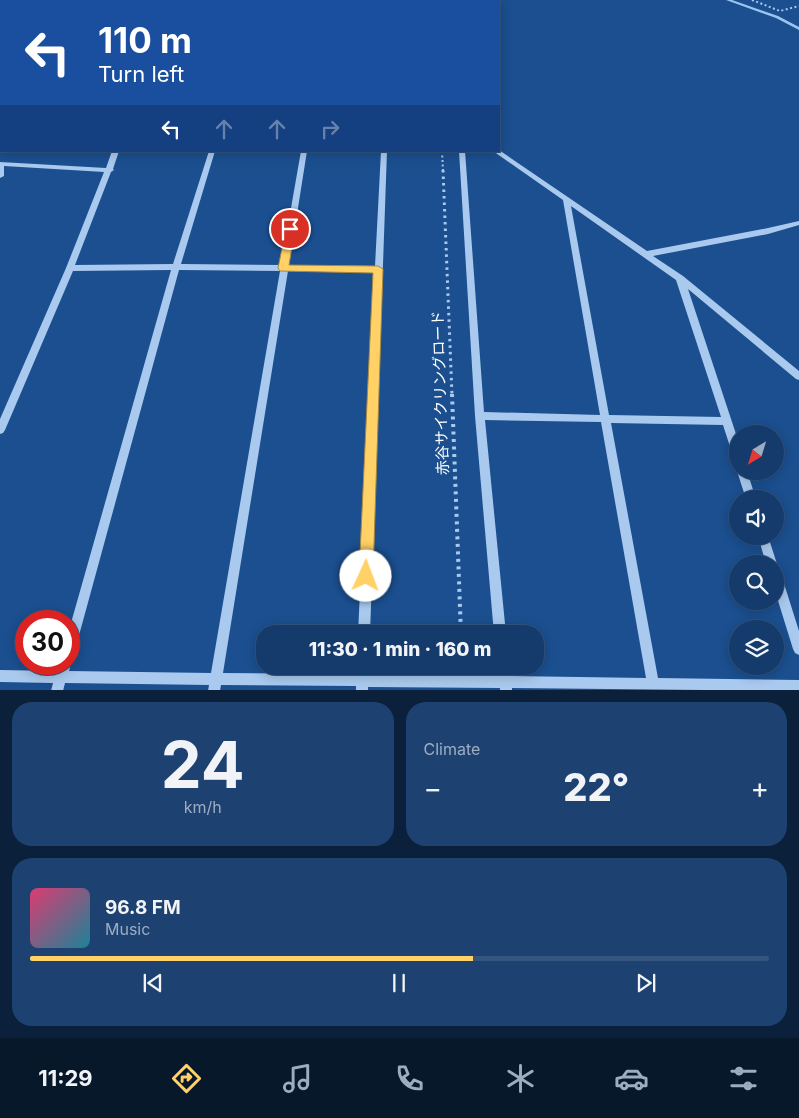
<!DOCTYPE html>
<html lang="en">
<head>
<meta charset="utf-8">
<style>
	:root { --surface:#143b6b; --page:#1d4271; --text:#f1f3f6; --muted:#9dadc1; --line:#33557e; --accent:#ffd166 }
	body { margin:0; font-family:Inter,"Noto Sans JP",sans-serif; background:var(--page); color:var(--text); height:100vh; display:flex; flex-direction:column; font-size:19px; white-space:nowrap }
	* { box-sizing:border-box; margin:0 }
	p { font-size:16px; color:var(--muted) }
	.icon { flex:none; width:28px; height:28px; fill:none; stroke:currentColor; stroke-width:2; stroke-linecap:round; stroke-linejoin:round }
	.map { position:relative; height:690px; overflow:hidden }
	.panel { display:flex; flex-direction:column; gap:12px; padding:12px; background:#0b203b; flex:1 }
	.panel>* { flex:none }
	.hud { position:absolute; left:0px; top:0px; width:500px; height:152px; box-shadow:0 2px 12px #0003,0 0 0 1px var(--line); background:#1a4fa0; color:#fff; overflow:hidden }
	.needle { width:32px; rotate:218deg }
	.fabs { position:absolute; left:729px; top:425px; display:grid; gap:10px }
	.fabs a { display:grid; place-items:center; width:55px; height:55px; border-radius:50%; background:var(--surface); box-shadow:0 2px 12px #0003,0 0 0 1px var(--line); font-size:25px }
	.speed { position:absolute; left:15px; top:610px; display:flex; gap:10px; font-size:25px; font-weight:700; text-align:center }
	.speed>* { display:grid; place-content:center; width:65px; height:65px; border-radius:50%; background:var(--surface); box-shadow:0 2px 12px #0003,0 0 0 1px var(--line); line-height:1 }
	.speed .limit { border:8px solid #d22; background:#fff; color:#111 }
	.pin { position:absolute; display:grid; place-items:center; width:42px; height:42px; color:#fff; margin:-21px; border:2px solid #fff; border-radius:50%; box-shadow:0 1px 5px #0007 }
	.me { position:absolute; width:55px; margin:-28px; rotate:2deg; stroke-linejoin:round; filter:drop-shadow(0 0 4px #0008) }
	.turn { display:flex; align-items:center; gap:18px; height:105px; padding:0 15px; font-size:22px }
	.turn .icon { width:65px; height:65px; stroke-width:2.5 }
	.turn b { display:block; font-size:35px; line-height:42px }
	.lanes { display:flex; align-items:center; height:48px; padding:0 15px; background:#0003; justify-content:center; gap:25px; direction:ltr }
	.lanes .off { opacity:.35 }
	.big { font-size:38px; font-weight:800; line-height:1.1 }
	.panel .card { flex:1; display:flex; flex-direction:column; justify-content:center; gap:8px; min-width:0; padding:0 18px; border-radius:20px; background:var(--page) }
	.panel .dial { align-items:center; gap:0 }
	.dial b { font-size:65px; line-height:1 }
	.song { display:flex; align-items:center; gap:15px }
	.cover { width:60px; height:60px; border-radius:8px; background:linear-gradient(135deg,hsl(340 70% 55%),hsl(190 70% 35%)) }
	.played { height:5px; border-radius:2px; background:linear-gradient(90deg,var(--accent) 60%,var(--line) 60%) }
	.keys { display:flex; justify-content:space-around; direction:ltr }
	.heat { display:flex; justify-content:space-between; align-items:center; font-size:28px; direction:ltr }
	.panel .tiles { flex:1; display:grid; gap:12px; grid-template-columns:1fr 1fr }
	.card:last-child { grid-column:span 2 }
	.trip { position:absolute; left:256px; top:625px; width:288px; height:50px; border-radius:20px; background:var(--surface); box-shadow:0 2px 12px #0003,0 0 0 1px var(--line); font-weight:800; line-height:50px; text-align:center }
	.tab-bar { display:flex; height:80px; justify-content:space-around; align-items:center; background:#08182b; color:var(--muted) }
	.tab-bar .icon { width:35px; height:35px }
	.tab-bar .active { color:var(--accent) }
	.tab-bar b { font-size:22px; color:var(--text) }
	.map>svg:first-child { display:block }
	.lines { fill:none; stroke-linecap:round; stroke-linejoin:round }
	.stream { fill:#9cc4f0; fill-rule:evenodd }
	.path-far2 { stroke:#a9c9ee; stroke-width:2; stroke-dasharray:2 2.5; stroke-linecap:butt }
	.path-far1 { stroke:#a9c9ee; stroke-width:3; stroke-dasharray:2.5 4; stroke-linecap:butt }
	.path { stroke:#a9c9ee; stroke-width:4; stroke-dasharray:3 4.5; stroke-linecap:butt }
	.minor { fill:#a9c9ee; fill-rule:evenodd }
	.route { fill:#ffd166; stroke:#a68842 }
	.labels { text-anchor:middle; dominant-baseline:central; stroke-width:5; stroke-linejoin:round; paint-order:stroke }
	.street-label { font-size:15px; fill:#fff; stroke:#1b4f8f }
</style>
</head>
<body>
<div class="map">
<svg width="799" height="691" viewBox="0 0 799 691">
	<rect width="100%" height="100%" fill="#1b4f8f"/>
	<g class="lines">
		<path class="stream" d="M726 0H732L778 16 799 27V30L776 18Z"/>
		<path class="path-far2" d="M752 0 780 11 799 6
			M442 151 443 171"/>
		<path class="path-far1" d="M443 170 452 395"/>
		<path class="path" d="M452 394 461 634"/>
		<path class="minor" d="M301 0H309L310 1H302Z
			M499 150 647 251 768 228 799 221V225L768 234 653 256 683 276 799 371V380L796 379 688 289 738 440V460L735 459 733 456 723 425 611 423 658 678 799 680V691L512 688V691H500V688L368 687V691H356V686L221 685 220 691H208L209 685 65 683 63 691H51L53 683 0 682V670L57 671 59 664H69V660L71 664 69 671 211 673 280 271 179 270 75 650 73 654 69 656V630L171 270 73 271 5 430 3 433 0 434V419L66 268 104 172 4 166V176L0 178V162L106 168 112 151H119L113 169 114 170 111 172 75 265 173 264 209 151H215L181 264 281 265 301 151H307L289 265 375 266 381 151H387L370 634H358L375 272 288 271 223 673 357 674V666H369V675L499 676 498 666H510L511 676 646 678 601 422 485 420 506 634H494L475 416 459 151H465L484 412 600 415 563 200 493 151H499ZM571 206 676 280 721 417 609 415Z
			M738 470V471H747L756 499H746L737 471Z
			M758 536H768L777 564 776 568 775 564H766Z
			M775 569 779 570 781 574 799 631V655L795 653 793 649 775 591Z"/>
	</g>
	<path class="route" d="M290 226 295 229 289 265 378 266 383 269 373 576 371 581 366 583 361 581 359 576 373 273 280 271 278 268 286 229Z"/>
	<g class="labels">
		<g class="street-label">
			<text transform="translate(440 393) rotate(-92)">赤谷サイクリングロード</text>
		</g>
	</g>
</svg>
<div class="fabs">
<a><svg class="needle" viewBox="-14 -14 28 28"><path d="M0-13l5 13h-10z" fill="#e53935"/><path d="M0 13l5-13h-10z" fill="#9dadc1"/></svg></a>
<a><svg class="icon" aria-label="sound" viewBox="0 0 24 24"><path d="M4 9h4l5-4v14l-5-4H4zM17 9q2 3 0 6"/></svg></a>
<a><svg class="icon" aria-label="search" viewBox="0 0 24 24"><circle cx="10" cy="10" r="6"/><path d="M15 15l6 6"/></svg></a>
<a><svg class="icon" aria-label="layers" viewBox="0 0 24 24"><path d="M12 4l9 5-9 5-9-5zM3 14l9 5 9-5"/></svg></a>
</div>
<div class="speed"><div class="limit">30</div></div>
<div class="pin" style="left:290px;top:229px;background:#d93025"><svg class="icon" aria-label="arrive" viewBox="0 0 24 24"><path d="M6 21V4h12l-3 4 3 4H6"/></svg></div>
<svg class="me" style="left:366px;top:576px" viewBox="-20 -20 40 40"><circle r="19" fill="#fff"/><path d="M0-13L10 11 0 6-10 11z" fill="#ffd166"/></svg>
<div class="trip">11:30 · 1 min · 160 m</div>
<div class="hud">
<div class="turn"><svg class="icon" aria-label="left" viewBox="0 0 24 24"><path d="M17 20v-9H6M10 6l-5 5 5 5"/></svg><div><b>110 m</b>Turn left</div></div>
<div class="lanes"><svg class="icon" aria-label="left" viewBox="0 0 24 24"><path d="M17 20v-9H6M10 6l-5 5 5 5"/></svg><svg class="icon off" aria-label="ahead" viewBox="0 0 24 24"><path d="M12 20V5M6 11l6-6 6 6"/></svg><svg class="icon off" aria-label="ahead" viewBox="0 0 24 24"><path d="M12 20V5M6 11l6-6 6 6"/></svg><svg class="icon off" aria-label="right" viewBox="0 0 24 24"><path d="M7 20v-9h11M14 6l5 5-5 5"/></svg></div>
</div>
</div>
<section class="panel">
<div class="tiles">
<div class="card dial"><b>24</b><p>km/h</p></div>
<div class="card"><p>Climate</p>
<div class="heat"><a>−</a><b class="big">22°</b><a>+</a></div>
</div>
<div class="card">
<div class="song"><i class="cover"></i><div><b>96.8 FM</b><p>Music</p></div></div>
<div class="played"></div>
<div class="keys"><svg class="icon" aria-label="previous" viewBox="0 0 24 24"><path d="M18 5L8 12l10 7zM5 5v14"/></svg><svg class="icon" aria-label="pause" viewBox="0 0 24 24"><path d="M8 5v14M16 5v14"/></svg><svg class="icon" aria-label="next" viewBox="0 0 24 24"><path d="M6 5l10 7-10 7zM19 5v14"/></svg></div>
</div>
</div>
</section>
<nav class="tab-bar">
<b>11:29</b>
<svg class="icon active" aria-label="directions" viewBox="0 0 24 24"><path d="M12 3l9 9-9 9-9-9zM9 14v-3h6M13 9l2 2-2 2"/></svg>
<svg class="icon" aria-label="music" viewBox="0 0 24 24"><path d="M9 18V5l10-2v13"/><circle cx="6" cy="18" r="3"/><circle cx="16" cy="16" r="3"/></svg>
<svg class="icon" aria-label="phone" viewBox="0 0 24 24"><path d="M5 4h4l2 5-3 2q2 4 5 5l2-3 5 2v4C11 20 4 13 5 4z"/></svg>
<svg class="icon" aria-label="climate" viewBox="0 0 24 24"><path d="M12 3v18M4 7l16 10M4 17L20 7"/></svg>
<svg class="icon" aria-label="car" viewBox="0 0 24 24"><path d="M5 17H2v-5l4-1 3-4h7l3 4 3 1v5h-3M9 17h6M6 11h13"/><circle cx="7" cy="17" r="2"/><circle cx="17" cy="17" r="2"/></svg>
<svg class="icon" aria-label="filters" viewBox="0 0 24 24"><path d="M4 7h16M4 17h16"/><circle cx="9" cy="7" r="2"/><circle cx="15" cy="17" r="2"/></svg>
</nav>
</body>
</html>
